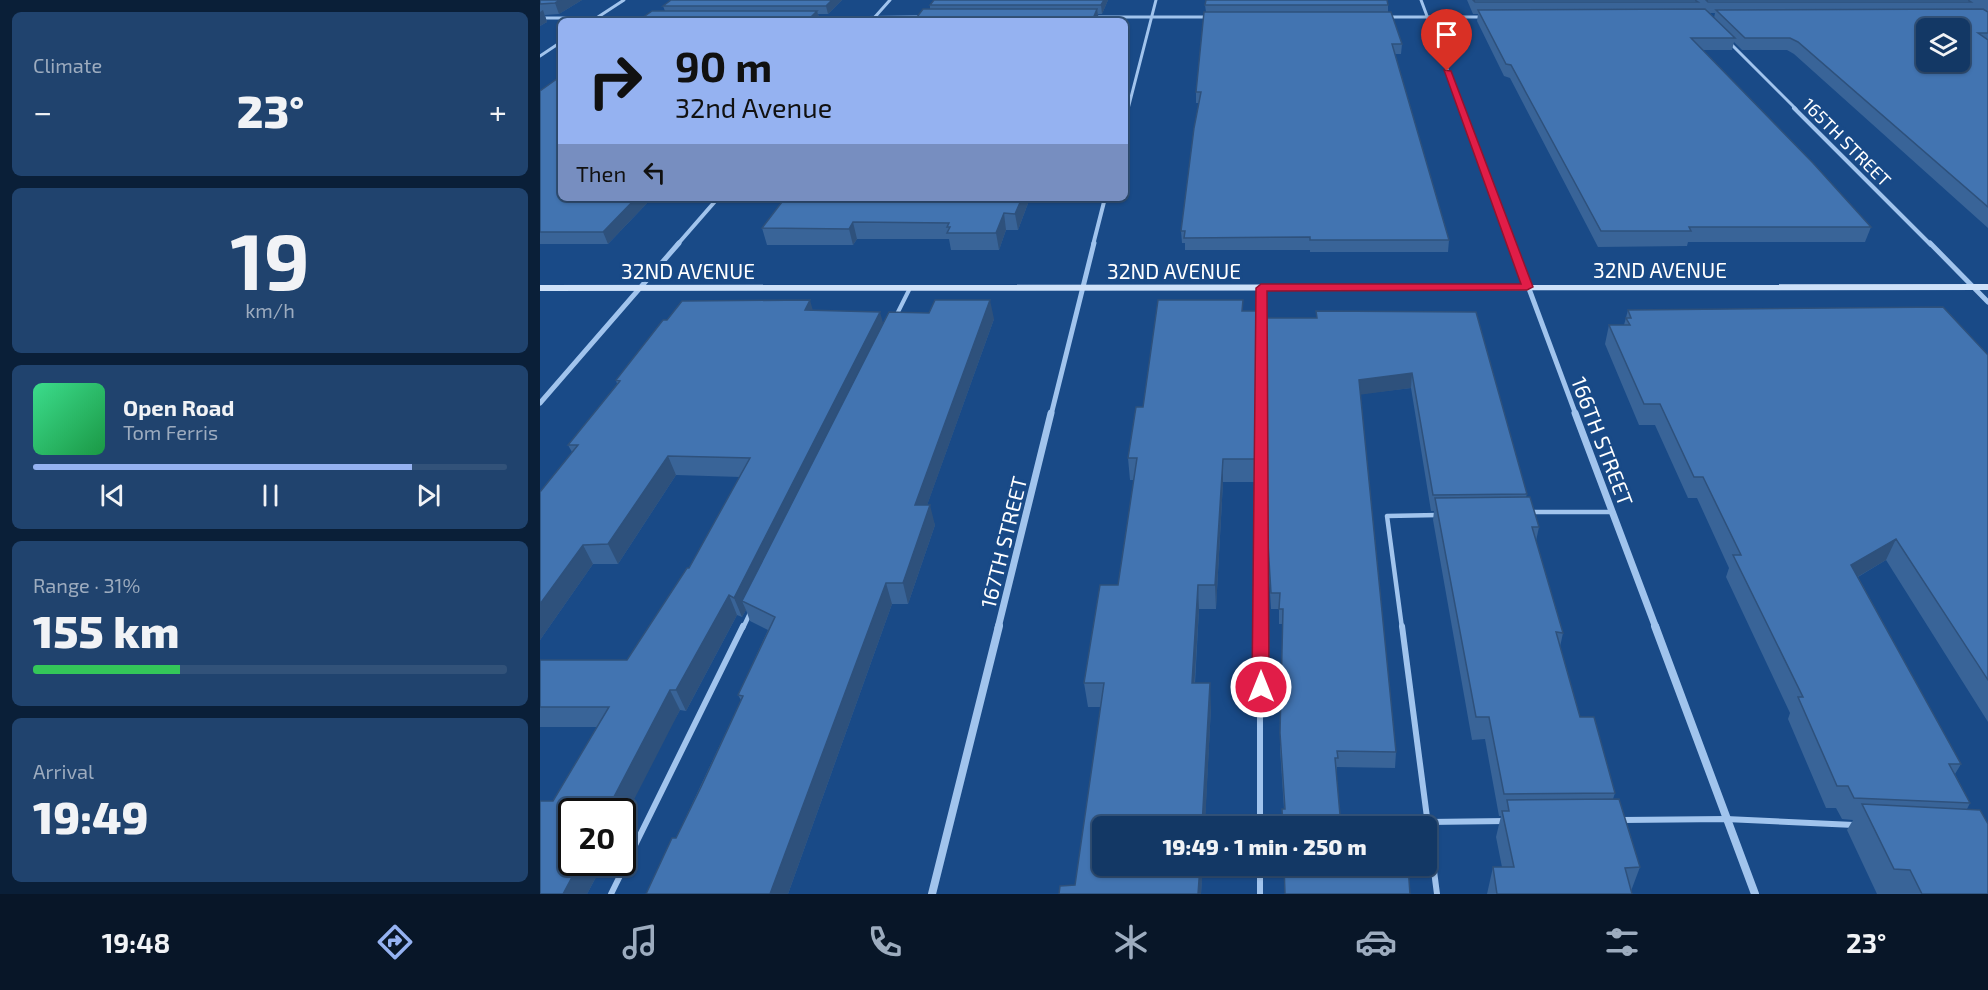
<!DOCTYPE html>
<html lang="en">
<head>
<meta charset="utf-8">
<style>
	:root { --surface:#133865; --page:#20436e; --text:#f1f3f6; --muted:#9dacbf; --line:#325279; --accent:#95b2f1 }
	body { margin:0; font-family:"Exo 2",sans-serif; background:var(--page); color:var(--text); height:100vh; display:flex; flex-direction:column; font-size:22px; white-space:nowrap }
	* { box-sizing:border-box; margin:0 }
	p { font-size:20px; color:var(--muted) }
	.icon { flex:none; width:33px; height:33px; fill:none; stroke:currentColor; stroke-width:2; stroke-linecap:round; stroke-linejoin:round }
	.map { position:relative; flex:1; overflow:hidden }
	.details { display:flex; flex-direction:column; gap:12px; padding:12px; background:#0a1f38; width:540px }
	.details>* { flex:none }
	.banner { position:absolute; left:18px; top:18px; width:570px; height:183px; border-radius:9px; box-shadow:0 2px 4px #0004,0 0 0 2px var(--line); background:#95b2f1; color:#111; overflow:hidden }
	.tools { position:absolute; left:1376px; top:18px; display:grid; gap:12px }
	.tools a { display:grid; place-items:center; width:54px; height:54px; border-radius:9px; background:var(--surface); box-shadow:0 2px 4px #0004,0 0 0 2px var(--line); font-size:30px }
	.speed { position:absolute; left:18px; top:798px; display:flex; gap:12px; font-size:30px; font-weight:700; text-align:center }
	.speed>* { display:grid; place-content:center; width:78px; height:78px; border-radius:50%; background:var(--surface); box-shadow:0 2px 4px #0004,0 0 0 2px var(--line); line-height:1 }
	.speed .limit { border:3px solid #111; border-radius:9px; background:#fff; color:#111 }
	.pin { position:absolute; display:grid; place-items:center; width:51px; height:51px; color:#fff; margin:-62px -26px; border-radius:50% 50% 50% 0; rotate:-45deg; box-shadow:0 0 6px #0007 }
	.pin .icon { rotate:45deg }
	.me { position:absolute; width:66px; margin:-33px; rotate:0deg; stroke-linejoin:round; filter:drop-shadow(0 0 4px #0008) }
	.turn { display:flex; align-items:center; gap:21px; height:126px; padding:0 18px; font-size:27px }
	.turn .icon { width:78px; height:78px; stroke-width:2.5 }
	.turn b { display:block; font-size:42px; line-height:51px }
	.then { display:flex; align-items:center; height:57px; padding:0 18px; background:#0003; gap:12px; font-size:22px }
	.big { font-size:45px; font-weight:800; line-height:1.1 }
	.details .card { flex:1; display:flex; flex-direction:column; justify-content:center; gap:9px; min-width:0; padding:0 21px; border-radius:9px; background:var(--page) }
	.details .dial { align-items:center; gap:0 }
	.dial b { font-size:78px; line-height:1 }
	.song { display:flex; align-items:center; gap:18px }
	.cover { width:72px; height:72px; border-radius:9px; background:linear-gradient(135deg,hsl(150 70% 55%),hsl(140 70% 35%)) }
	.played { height:6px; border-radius:3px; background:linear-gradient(90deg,var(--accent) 80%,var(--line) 80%) }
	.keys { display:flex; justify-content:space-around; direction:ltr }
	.heat { display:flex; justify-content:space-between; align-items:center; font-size:33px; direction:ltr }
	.charge { height:9px; border-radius:4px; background:linear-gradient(90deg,#34c759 31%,var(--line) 0) }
	.trip { position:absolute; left:552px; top:816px; width:345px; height:60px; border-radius:9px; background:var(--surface); box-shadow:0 2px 4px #0004,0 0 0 2px var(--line); font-weight:800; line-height:60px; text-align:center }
	.tabs { display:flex; height:96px; justify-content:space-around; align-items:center; background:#081628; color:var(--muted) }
	.tabs .icon { width:42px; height:42px }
	.tabs .current { color:var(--accent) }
	.tabs b { font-size:27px; color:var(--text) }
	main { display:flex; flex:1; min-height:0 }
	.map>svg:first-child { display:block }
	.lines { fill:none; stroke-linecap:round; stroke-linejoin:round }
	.lane-far2 { stroke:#a1c4ed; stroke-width:4 }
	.lane-far1 { stroke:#a1c4ed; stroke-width:4.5 }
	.lane { stroke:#a1c4ed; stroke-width:6 }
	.street-far4 { stroke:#a1c4ed; stroke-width:3 }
	.street-far3 { stroke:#a1c4ed; stroke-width:4 }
	.street-far2 { stroke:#a1c4ed; stroke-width:5 }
	.street-far1 { stroke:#a1c4ed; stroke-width:7 }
	.street { stroke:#a1c4ed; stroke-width:8 }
	.secondary { fill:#cee1f9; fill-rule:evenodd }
	.wall { fill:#396498; fill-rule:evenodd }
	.shaded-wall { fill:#2e517c }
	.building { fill:#4274b1; stroke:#2e517c; stroke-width:1.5; fill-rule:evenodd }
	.route { fill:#e11d48; stroke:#92132f; stroke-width:1.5 }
	.labels { text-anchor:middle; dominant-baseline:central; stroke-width:6; stroke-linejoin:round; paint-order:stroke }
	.far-street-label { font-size:18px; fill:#fff; stroke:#194a87 }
	.street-label { font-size:21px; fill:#fff; stroke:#194a87 }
</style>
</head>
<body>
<main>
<section class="details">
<div class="card"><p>Climate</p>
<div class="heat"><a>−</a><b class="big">23°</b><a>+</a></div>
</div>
<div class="card dial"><b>19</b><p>km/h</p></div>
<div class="card">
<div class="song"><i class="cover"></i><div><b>Open Road</b><p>Tom Ferris</p></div></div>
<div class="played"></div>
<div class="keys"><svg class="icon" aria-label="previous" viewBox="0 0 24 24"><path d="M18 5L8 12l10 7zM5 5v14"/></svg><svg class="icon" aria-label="pause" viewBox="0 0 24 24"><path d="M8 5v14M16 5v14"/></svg><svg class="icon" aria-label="next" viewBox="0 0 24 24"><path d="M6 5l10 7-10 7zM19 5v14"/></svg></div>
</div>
<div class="card"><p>Range · 31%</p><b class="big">155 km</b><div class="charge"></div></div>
<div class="card"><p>Arrival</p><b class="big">19:49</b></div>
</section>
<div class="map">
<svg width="1448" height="894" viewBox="0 0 1448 894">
	<rect width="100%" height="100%" fill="#194a87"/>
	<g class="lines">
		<path class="lane-far2" d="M356 316 370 288
			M721 415V288"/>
		<path class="lane-far1" d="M991 512H1072
			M203 628 211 611
			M720 628 721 413
			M862 628 847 516 898 515"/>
		<path class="lane" d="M862 626 897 894
			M1082 820 1186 819 1314 825
			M888 822 966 821
			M720 826V626
			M720 866V894
			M71 894 203 626"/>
		<path class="street-far4" d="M881 0 922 109
			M58 17 84 0
			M552 17H670
			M846 17H943
			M0 18H109
			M273 18 382 17
			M334 18 350 0
			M1188 41 1256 109
			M0 56 21 42
			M588 109 616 0"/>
		<path class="street-far3" d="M921 108 972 245
			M1254 108 1391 245
			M585 119 588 108
			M137 245 178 198
			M553 245 565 198"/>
		<path class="street-far2" d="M972 243 1036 415
			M1390 243 1448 302
			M0 403 139 243
			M511 415 554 243"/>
		<path class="street-far1" d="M1035 413 1116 628
			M458 628 511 413"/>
		<path class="street" d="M1115 626 1215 894
			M392 894 459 626"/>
		<path class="secondary" d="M1448 284V290L0 291V285Z"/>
	</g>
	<path class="wall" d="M0 0H42L19 14 5 15 7 22 0 26Z
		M302 0 288 14H278L280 21 125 11 123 6Z
		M568 0 562 14H558L559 21H374L390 9V5Z
		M927 0H1448V228L1254 54 1247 50H1202L1194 42 1192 50H1162L1331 227 1325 242H1148L1147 246 1058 247 970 78 964 76 937 21 938 14H933ZM1170 13H1175L1174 18Z
		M665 5H848V12L862 44 861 54H855L909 240 908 252H770V250H645V243H642L641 231 659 103H656V92L666 12Z
		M0 91 21 198H112L68 244H0Z
		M490 198 478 230H466L459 250H411L409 239H317L313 245H227L222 228Z
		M1088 310 1448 355V722L1346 560 1318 577 1421 764 1415 774 1430 803 1427 809 1448 894H1337L1307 830 1313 820 1302 819 1296 808H1286L1248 719 1250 713 1186 577 1189 568 1157 498H1148L1115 425H1099L1065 344 1069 325H1084Z
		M273 311 343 324 454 319 387 505 395 525 368 604H352L248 894H106L136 838 201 700 198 695 228 630 210 621 206 610 202 617 197 615 146 711 140 710 82 812 64 862 47 894H0L13 801 57 727H0V660H87L149 568 200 477 136 475 78 564H53L0 640V492L32 452 28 445 77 384 76 380Z
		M703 311H717L716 482H683L676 609H659L655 683 671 707 661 894H519L535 885 561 707H548L544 683 578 585 594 480H590L588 458 603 407Z
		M936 312 987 494 986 497 999 527 996 541 1023 633 1020 647 1040 717 1075 793 1073 799 1100 867 1091 891 1092 894H947L953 867H962L956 837 961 816H959L945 739 932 740 893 520 894 511H891L871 388 820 394 856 752 855 768 797 767 796 774 801 826H742V809H744L740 749 743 624H739V609H731L725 511V318H776Z"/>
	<path class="shaded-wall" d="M20 0H42L19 14 15 3Z
		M292 0H302L288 14 286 6Z
		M564 0H568L562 14 561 5Z
		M557 9 559 21H552Z
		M3 10 7 22 0 26V12Z
		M277 11 280 21H267Z
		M96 198H112L68 244 63 232Z
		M482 198H490L478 230 475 214Z
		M464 213 466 230 459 250 456 233Z
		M313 222 317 239 313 245 309 229Z
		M270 300 275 318 265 310Z
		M450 300 454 319 380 525 375 505Z
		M340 312 345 330 202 601 206 610 202 617 194 598Z
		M872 373 871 388 818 395 819 380Z
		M128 456 136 475 78 564 68 544Z
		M683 459V482L676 609 675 585Z
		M390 505 395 525 368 604 363 583Z
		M1356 539 1346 560 1302 586 1311 565Z
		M43 545 53 564 0 640V604Z
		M346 583 352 604 248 894H230Z
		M658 585 659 609 653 707 652 683Z
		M189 595 197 615 146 711 136 690Z
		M670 683 671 707 665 826H662Z
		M130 690 140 710 82 823V812H66Z
		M40 862H64L47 894H23Z
		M660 866H663L661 894H658Z"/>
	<path class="building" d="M0 0H20L15 3 0 4Z
		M131 0H292L286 6H123Z
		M394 0H564L561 5H390Z
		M666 0H847L848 5H665Z
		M933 0H1155L1158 2H935Z
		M1166 0H1428L1431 2H1168Z
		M383 9H557L552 21H374Z
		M1165 9 1195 38H1151L1273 163 1331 227H1149L1151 231H1061L971 65 966 64 938 10Z
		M1443 9 1448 12V33H1438L1448 40V207L1258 42 1250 38H1205L1176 10ZM1386 28H1419V62H1386Z
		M112 11H277L267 21H98Z
		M664 12H851L862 44H852L909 240H770V237L644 238 645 231H641L654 128 661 92H656Z
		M21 76V198H96L63 232H0V91Z
		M245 198H482L475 214 464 213 456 233H407L410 227H407L409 223 313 222 309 229 222 228Z
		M270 300 265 310 340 312 194 598 189 595 136 690H130L66 812H32V862H40L23 894H0V801H13L69 707H0V660H87L147 568H149L210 458 128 456 68 544 43 545 0 604V492L38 445H28L80 381 76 380 123 320H127L142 301Z
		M395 300H450L375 505H390L363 583H346L230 894H106L132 838H136L161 787 203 696 198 695 235 617 202 601 349 312 389 313Z
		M618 300H703L702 311H717L716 459H683L675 585H658L652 683H670L662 826H562V866H660L658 894H519L520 886 535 885 564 683H544L560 585H578L597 458H588L596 407H603Z
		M1403 307 1448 355V680L1356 539 1311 565 1421 764H1409L1430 803 1314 798 1308 786H1297L1258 697H1263L1193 555H1201L1163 477H1154L1120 404H1104L1069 325H1090L1086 318H1091L1088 310Z
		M776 311 936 312 987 494 893 495 872 373 819 380 856 752 797 751 798 758H795L801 826H743L742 809H745L740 733 743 609H739L740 593H731L725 495V318H777Z
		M990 497 999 527H992L1023 633 1016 632 1040 717H1054L1075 793 964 794 949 717H936L895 498Z
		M1079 799 1100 867 1085 868 1092 894H957L953 867H974L962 811H969L967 800Z
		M1322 804 1440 810 1448 824V894H1382L1370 870 1354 869Z
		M744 866H868L870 894H745Z"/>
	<path class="route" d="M904 70 911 71 993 287 987 290 727 291 729 687 727 692 721 694 714 692 712 687 716 288 721 284H981Z"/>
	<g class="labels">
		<g class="far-street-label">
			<text transform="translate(1307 142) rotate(45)">165TH STREET</text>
		</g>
		<g class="street-label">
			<text x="1120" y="269">32ND AVENUE</text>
			<text x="148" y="270">32ND AVENUE</text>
			<text x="634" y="270">32ND AVENUE</text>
			<text transform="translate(1063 441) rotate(69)">166TH STREET</text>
			<text transform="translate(463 542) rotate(-76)">167TH STREET</text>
		</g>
	</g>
</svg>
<div class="tools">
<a><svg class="icon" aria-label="layers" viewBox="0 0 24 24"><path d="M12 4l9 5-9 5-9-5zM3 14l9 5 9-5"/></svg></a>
</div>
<div class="speed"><div class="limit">20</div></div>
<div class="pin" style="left:907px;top:71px;background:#d93025"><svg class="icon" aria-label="arrive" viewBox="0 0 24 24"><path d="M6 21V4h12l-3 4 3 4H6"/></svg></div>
<svg class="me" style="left:721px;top:687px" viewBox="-20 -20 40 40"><circle r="17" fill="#e11d48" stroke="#fff" stroke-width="3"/><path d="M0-11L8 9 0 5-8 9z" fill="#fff"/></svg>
<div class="trip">19:49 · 1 min · 250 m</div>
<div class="banner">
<div class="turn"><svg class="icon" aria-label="right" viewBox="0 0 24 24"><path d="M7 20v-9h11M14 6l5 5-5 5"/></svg><div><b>90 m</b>32nd Avenue</div></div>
<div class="then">Then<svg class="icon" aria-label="left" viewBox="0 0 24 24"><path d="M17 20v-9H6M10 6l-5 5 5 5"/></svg></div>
</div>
</div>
</main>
<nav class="tabs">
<b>19:48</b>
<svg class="icon current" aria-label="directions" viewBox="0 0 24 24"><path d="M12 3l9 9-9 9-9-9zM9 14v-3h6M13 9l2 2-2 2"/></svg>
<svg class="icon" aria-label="music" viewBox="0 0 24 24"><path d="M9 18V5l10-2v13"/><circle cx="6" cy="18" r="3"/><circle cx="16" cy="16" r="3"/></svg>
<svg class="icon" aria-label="phone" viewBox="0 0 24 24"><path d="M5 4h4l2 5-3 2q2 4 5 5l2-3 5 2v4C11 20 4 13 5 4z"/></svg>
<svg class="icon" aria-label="climate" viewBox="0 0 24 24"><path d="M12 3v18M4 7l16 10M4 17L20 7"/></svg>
<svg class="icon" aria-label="car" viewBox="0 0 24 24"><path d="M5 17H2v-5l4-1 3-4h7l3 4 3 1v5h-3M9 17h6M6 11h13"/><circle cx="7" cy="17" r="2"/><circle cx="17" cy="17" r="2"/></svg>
<svg class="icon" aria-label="filters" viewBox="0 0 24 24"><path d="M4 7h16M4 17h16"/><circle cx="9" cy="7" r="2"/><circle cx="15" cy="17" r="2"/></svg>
<b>23°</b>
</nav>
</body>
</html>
